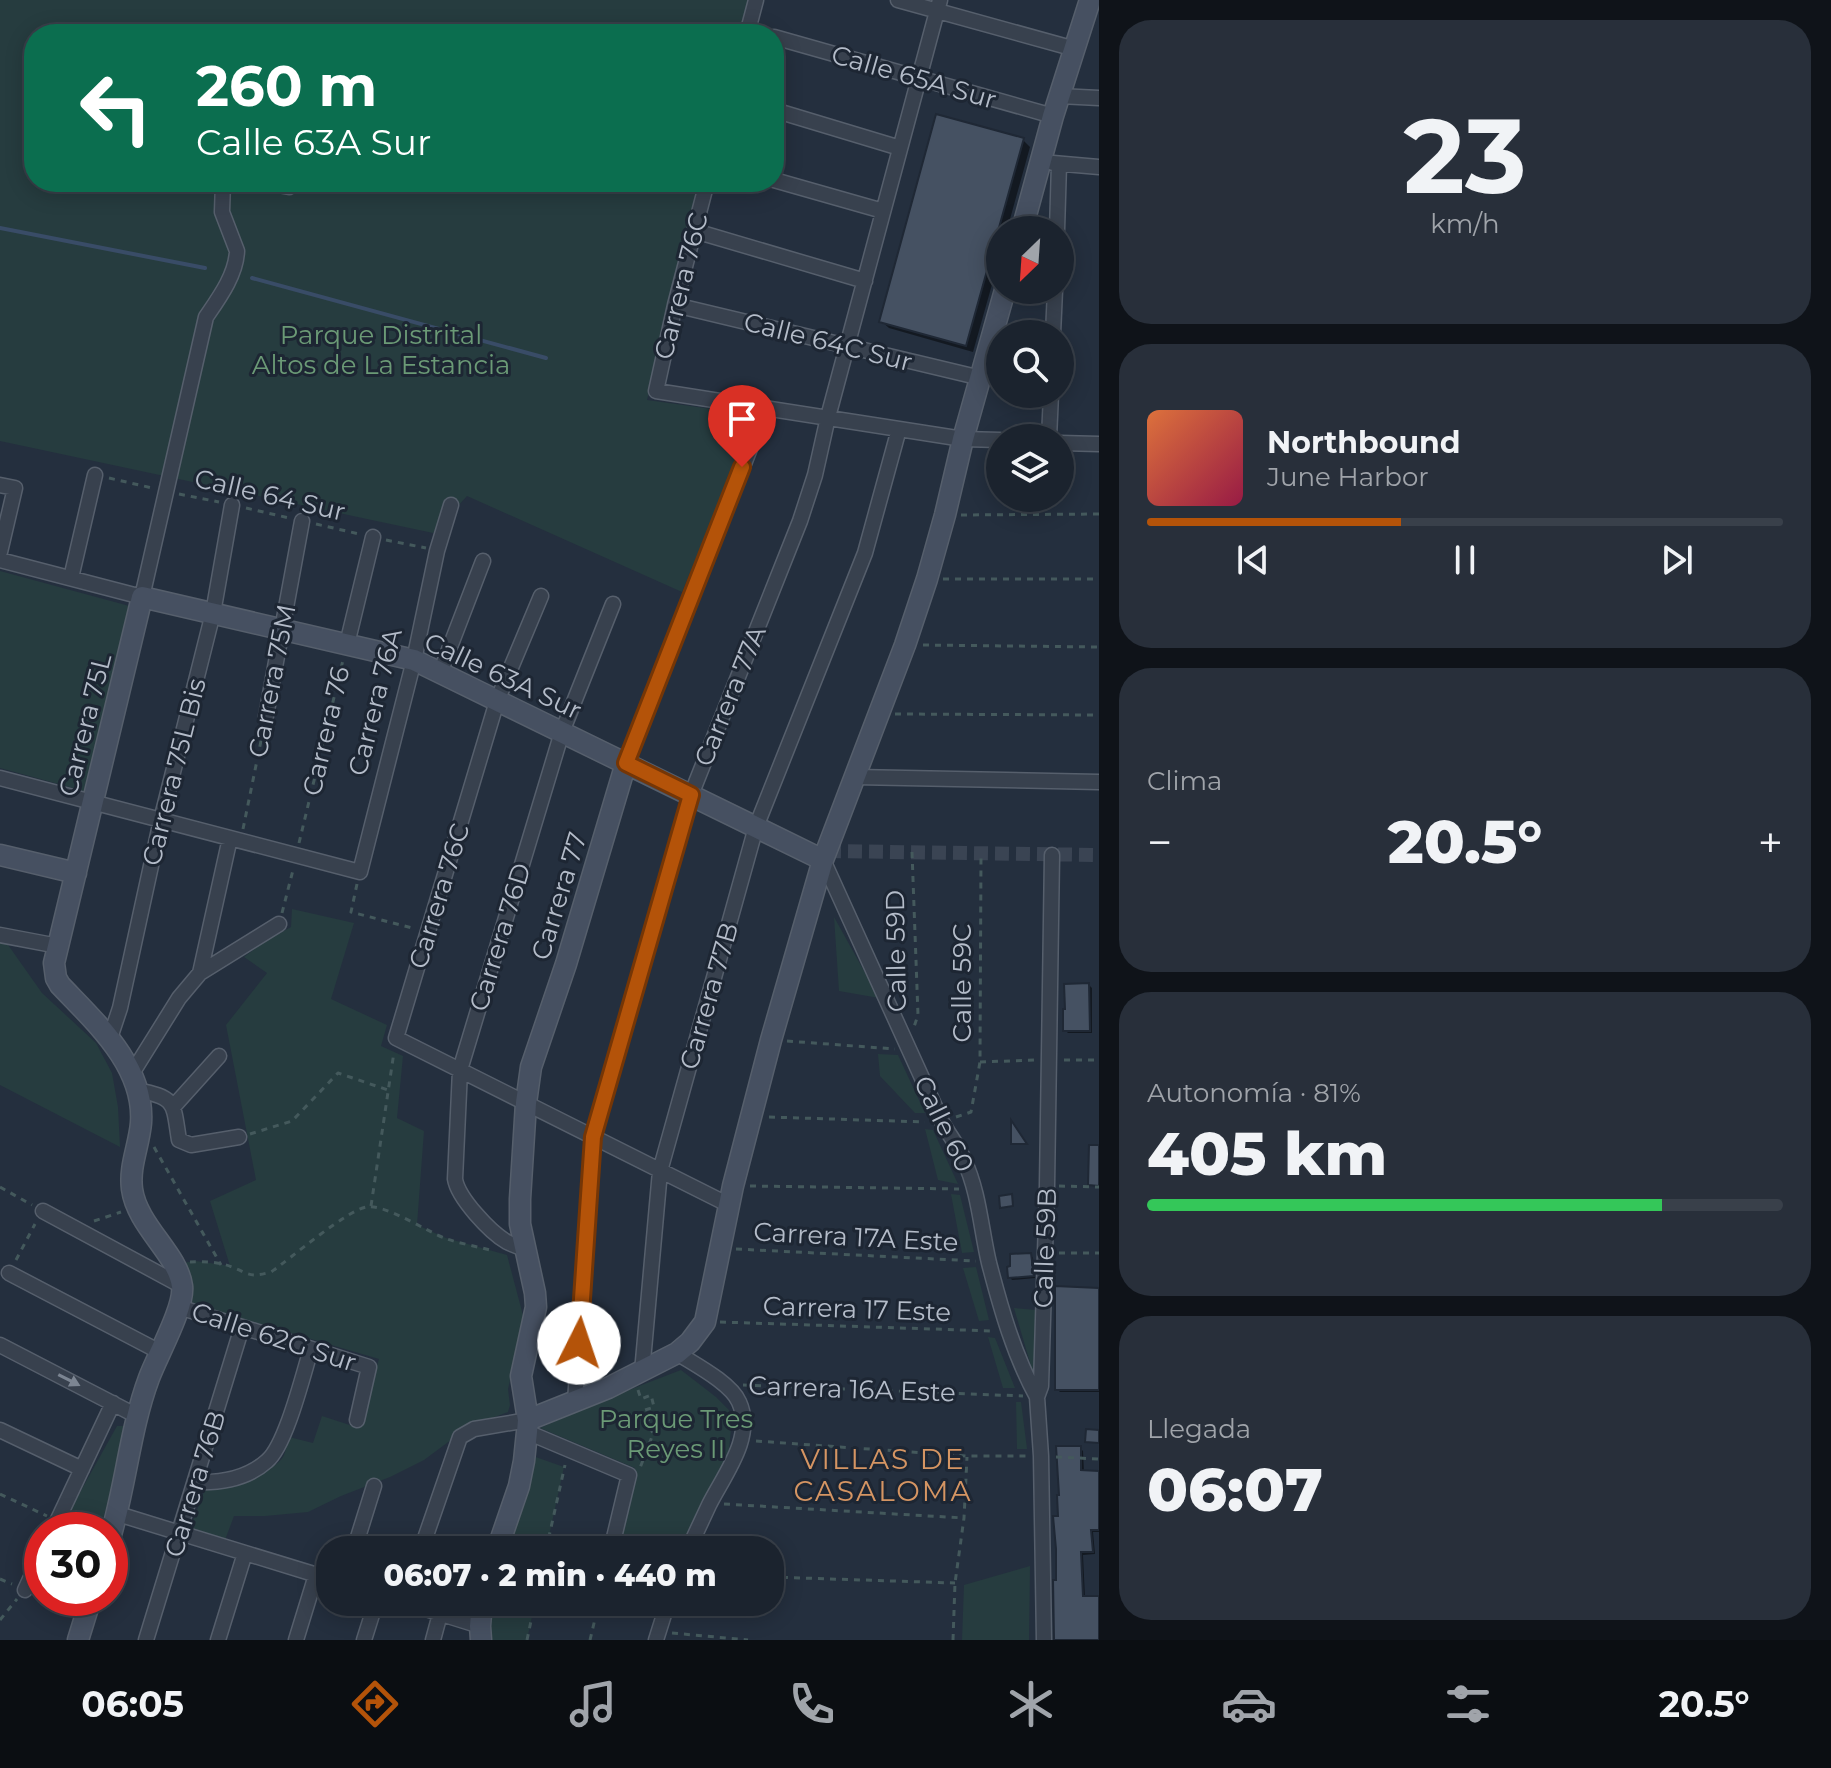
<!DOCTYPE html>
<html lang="es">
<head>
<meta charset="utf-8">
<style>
	:root { --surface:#1b232e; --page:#282f3a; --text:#f1f3f6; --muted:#a0a4aa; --line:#39404a; --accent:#b45309 }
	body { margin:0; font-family:Montserrat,sans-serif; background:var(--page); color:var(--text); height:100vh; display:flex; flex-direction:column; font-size:30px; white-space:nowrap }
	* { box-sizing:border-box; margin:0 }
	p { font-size:26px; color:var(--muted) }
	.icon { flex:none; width:44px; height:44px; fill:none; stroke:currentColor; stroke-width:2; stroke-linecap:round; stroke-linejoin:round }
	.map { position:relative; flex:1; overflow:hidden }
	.side { display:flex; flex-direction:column; gap:20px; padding:20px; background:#0f1319; width:732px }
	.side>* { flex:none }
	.guide { position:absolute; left:24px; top:24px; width:760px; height:168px; border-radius:32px; box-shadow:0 4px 20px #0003,0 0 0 2px var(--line); background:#0b6e4f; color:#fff; overflow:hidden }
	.needle { width:52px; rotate:205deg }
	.tools { position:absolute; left:986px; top:216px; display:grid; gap:16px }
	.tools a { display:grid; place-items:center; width:88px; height:88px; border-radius:50%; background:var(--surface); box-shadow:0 4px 20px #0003,0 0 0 2px var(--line); font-size:40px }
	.speed { position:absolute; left:24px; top:1512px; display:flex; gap:16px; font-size:40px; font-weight:700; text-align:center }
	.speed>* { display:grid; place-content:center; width:104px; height:104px; border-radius:50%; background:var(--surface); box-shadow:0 4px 20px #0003,0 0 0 2px var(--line); line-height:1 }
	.speed .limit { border:12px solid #d22; background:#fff; color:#111 }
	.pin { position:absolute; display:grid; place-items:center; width:68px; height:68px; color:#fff; margin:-82px -34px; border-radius:50% 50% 50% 0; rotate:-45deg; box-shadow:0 0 8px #0007 }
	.pin .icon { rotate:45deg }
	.me { position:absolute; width:88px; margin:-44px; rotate:4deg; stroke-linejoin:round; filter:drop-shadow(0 0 6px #0008) }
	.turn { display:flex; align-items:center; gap:28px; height:168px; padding:0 40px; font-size:36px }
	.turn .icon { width:104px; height:104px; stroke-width:2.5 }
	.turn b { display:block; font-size:56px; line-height:68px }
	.big { font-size:60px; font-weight:800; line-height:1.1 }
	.side .card { flex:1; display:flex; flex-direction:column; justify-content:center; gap:12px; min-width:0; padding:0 28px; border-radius:32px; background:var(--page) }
	.side .dial { align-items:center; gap:0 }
	.dial b { font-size:104px; line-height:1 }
	.song { display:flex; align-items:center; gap:24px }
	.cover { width:96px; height:96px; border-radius:12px; background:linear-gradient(135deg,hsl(20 70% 55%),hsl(340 70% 35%)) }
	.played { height:8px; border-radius:4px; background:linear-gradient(90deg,var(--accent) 40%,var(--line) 40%) }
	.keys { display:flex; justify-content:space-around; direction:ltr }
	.heat { display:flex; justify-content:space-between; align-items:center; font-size:44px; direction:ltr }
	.charge { height:12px; border-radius:6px; background:linear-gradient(90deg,#34c759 81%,var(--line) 0) }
	.trip { position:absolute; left:316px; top:1536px; width:468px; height:80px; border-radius:32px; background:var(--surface); box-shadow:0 4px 20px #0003,0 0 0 2px var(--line); font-weight:800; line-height:80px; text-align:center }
	.tabs { display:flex; height:128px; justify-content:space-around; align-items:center; background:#0b0e12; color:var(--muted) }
	.tabs .icon { width:56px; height:56px }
	.tabs .current { color:var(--accent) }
	.tabs b { font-size:36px; color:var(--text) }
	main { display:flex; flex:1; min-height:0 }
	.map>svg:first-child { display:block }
	.green { fill:#263c3f }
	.shadow { fill:#0007 }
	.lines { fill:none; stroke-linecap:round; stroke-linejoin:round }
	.stream { stroke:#394c67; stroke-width:4 }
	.building { fill:#455162; stroke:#1f2835; stroke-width:2 }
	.street-tunnel { stroke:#3a4453; stroke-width:14; stroke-dasharray:14 7; stroke-linecap:butt }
	.street-casing { stroke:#565f6c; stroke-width:17 }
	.secondary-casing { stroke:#565f6c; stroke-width:23 }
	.path { stroke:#44595c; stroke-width:3; stroke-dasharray:6 6; stroke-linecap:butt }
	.street { stroke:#38414e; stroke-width:14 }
	.secondary { stroke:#465061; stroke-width:20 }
	.oneway { fill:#7c8592 }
	.route-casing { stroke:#753606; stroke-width:20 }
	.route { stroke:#b45309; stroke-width:14 }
	.labels { text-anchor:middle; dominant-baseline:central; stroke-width:6; stroke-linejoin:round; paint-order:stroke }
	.street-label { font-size:26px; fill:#b4bcc9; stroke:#1d2633 }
	.park-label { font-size:26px; fill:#6b9a76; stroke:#1d2633 }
	.neighbourhood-label { font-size:28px; letter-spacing:2px; fill:#d59563; stroke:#1d2633 }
</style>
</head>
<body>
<main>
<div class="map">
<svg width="1099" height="1640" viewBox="0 0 1099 1640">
	<rect width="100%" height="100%" fill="#242f3e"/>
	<path class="green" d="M0 0H749L740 34H34V182H702L647 400 755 415 682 592 467 496 433 533 0 441Z
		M0 571 133 607 84 791 0 768Z
		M292 909 354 923 331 999 387 1025 381 1046 403 1056 397 1118 424 1131 417 1225 446 1238 507 1255 524 1319 508 1389 510 1405 508 1412 479 1423 459 1434 424 1460 390 1477 341 1496 308 1512 265 1516H234L225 1540 190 1529 205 1489C226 1485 272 1475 283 1457 286 1452 287 1443 289 1437L313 1443 322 1416 359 1428 379 1359 188 1303 193 1285 182 1263 196 1261 230 1266 210 1201 256 1180 226 1025 267 973 244 957 264 942 291 927Z
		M834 917 879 998 839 991Z
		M0 940 6 942 42 993 96 1043 112 1073 118 1107 120 1147 0 1085Z
		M878 1054 898 1055 925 1113H915L880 1076Z
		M925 1129 933 1130 958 1184 938 1180Z
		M951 1194 960 1195 974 1252 962 1253Z
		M976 1267 989 1320 979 1321 963 1268Z
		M1014 1308 1036 1310V1383Z
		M988 1337 995 1338 1015 1388H1003Z
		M681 1370 716 1397 729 1410 731 1429 729 1450 683 1550H618L635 1468 540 1428 608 1398Z
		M1016 1402H1021L1027 1449H1017Z
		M117 1426H124L127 1432 100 1530H59Z
		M530 1455 564 1467 546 1550H503Z
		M1030 1566 1029 1640H962L964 1585Z
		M491 1602H535L527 1640H490Z"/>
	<path class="shadow" d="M1023 140 1030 147 1007 230H1000V256L973 352 889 328 881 321Z
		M1089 985 1092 988V1033H1068L1065 1030Z
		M1031 1255 1033 1258 1035 1278 1012 1280 1010 1277Z
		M1099 1290V1392H1060L1057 1389Z
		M1080 1448 1083 1451 1084 1472 1099 1473V1532H1093L1095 1554 1083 1555 1085 1598H1099V1640H1056L1060 1518Z"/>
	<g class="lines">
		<path class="stream" d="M0 228 205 268
			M252 278 546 358"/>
	</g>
	<path class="building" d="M936 114 1024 138 966 346 879 322Z
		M1089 983 1090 1031H1063V1009H1065L1064 984Z
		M1011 1120 1027 1144H1011Z
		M1089 1145H1099V1186L1088 1185Z
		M1012 1194 1013 1206 1000 1208 999 1196Z
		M1031 1253 1034 1276 1008 1278 1007 1267 1010 1266V1254Z
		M1055 1286 1099 1288V1390H1055Z
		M1086 1429 1099 1430V1443L1085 1442Z
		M1056 1446H1081V1470L1099 1471V1530H1091L1093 1552H1081L1083 1596H1099V1640H1054L1053 1580H1056V1549L1053 1516H1058L1057 1495H1059Z"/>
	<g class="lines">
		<path class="street-tunnel" d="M827 851 1099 855"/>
		<g class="street-casing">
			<path id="street" d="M898 0 1075 49
				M747 34 756 0
				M774 37 1053 116
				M1059 96 1099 98
				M774 110 900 148
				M1053 163 1099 167
				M774 180 883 211
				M262 182 289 187
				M707 182 675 305 656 391 963 439 1000 440
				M1057 230 1059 164
				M695 231 865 281
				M675 305 981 378
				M1053 334 1055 290
				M1049 438 1051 394
				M1060 443 1099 444
				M0 485 15 488 0 552
				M0 560 142 597 206 317C219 298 236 275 237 251L222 212 223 182
				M71 578 95 475
				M541 596 497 701 396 1038 729 1205
				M347 644 373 537
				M440 673 483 561
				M266 716 302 521
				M626 763 766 408
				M855 777 1099 782
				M0 778 360 872 414 660 437 551 451 505
				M823 860 942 1122C949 1135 959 1147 964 1160 979 1192 981 1229 989 1263 1001 1309 1014 1355 1037 1397
				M0 935 58 946
				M200 973 230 838
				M110 1038 120 1008 161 820 213 613 232 505
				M131 1075 179 998 200 973 279 924
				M137 1090C177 1098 173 1103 179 1140L191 1145 239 1137
				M174 1106 219 1056
				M43 1211 182 1286
				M525 1249C519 1247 513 1245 507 1242 490 1232 458 1198 455 1179L460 1070 562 732 613 604
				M9 1273 160 1352
				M179 1307 369 1367 357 1420
				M0 1345 137 1416
				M677 1353C694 1364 731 1383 739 1402 755 1437 724 1475 709 1505 702 1520 695 1535 688 1550
				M642 1372 660 1171 756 827 865 553 899 429
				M575 1402 593 1137 691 795 800 521 815 475 828 417 940 0
				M0 1430 82 1469
				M527 1432 629 1475 611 1550
				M196 1482C221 1483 248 1478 267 1461 286 1445 303 1375 311 1349
				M118 1514 330 1579
				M53 1530 113 1403
				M354 1550 374 1486
				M421 1550 460 1437 474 1429 528 1420
				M25 1590 42 1553
				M403 1602 480 1626
				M146 1640 242 1327
				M218 1640 245 1553
				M296 1640 316 1575
				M364 1640 376 1602
				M433 1640 440 1614
				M656 1640 668 1602
				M1044 1640 1041 1456 1037 1397 1041 1386 1047 1186 1052 855"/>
		</g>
		<g class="secondary-casing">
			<path id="secondary" d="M1022 230 1053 116 1090 0
				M0 855 76 873
				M528 1420 608 1388 677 1353 690 1342 705 1322 733 1186 771 1040 823 860 905 645 927 579 945 515 963 439 1005 290
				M110 1538C126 1485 130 1429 149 1378 157 1356 185 1307 182 1286 178 1254 137 1226 132 1189 129 1166 139 1146 141 1123 145 1066 95 1022 60 985L56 978 54 963 142 597 414 660 823 860
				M497 1550 519 1486 524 1461 527 1432 528 1420 521 1376 536 1307 535 1293 520 1224V1199L526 1103 531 1067 566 964 626 763
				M78 1640 91 1598
				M481 1640 480 1626 482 1602"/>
		</g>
		<path class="path" d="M109 478 152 488
			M179 494 219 502
			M246 508 289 518
			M961 515 1099 514
			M316 524 359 534
			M386 540 426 548
			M943 579H1099
			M923 645 1099 647
			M895 714 1099 715
			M243 829 263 731
			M299 843 343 660
			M912 852 918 1015 914 1027
			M357 884 351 912 416 929
			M282 913 293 870
			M787 1041 895 1049
			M1064 1060H1099
			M980 1062 1036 1060
			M769 1117 925 1122
			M956 1117 971 1112 980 1062 981 853
			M250 1134 292 1121 338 1073 388 1090
			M154 1147 221 1265
			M750 1186 959 1189
			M1059 1186 1099 1187
			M0 1187 32 1205
			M371 1206 394 1052
			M94 1221 121 1212
			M736 1249 976 1261
			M1059 1253H1099
			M16 1260 35 1224
			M190 1262C202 1261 220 1262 232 1267 250 1274 249 1278 271 1272 290 1259 348 1209 367 1207 386 1204 427 1232 447 1239 462 1244 479 1247 494 1251
			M720 1322 993 1331
			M743 1385 1023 1396
			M638 1390 641 1399 651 1395 654 1407 645 1410 653 1434 640 1468
			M756 1441 967 1456H1028
			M1056 1457 1099 1459
			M0 1494 47 1516
			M724 1504 964 1518
			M546 1550 565 1465
			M770 1577 955 1583
			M0 1579 12 1584
			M51 1598 73 1605
			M0 1620 17 1599
			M672 1633 748 1640
			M527 1640 535 1602
			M590 1640 599 1602
			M953 1640 955 1583 964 1518 967 1457"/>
		<use href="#street" class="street"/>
		<use href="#secondary" class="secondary"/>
	</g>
	<defs><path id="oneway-solid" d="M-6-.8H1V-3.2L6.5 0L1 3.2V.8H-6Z" transform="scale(2)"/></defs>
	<use class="oneway" href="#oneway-solid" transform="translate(69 1380) rotate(27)"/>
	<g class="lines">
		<g class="route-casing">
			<path id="route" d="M579 1343 593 1137 691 795 626 763 742 467"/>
		</g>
		<use href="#route" class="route"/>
	</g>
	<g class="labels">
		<g class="street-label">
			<text transform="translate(914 77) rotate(16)">Calle 65A Sur</text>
			<text transform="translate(681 286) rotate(-76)">Carrera 76C</text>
			<text transform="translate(828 342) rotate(14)">Calle 64C Sur</text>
			<text transform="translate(270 495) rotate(13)">Calle 64 Sur</text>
			<text transform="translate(503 676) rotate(25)">Calle 63A Sur</text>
			<text transform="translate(272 681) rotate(-79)">Carrera 75M</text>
			<text transform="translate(730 696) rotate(-68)">Carrera 77A</text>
			<text transform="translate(375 702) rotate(-76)">Carrera 76A</text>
			<text transform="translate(85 725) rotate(-76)">Carrera 75L</text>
			<text transform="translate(326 731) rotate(-77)">Carrera 76</text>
			<text transform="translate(174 772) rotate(-76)">Carrera 75L Bis</text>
			<text transform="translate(439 896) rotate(-73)">Carrera 76C</text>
			<text transform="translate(559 896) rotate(-73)">Carrera 77</text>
			<text transform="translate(500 937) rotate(-73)">Carrera 76D</text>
			<text transform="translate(896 951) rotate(-91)">Calle 59D</text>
			<text transform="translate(962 983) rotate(-90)">Calle 59C</text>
			<text transform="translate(709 996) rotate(-74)">Carrera 77B</text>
			<text transform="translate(944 1124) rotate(64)">Calle 60</text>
			<text transform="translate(856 1237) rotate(3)">Carrera 17A Este</text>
			<text transform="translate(1045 1248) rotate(-88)">Calle 59B</text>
			<text transform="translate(857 1309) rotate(2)">Carrera 17 Este</text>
			<text transform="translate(274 1337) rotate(18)">Calle 62G Sur</text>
			<text transform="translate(852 1389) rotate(2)">Carrera 16A Este</text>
			<text transform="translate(195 1484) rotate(-73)">Carrera 76B</text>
		</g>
		<g class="park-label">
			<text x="381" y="335">Parque Distrital<tspan x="381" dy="30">Altos de La Estancia</tspan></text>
			<text x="676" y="1419">Parque Tres<tspan x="676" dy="30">Reyes II</tspan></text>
		</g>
		<g class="neighbourhood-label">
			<text x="883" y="1459">VILLAS DE<tspan x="883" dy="32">CASALOMA</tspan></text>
		</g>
	</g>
</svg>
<div class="tools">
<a><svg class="needle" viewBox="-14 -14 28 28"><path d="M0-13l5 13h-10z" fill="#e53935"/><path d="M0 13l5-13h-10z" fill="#a0a4aa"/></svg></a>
<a><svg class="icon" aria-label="search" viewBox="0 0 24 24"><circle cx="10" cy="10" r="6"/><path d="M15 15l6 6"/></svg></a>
<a><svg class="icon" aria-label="layers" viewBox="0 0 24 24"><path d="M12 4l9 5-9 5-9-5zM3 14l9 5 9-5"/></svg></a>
</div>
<div class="speed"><div class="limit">30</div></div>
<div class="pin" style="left:742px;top:467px;background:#d93025"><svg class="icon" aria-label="arrive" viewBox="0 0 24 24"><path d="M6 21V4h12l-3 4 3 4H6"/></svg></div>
<svg class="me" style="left:579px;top:1343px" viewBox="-20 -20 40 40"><circle r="19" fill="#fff"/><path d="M0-13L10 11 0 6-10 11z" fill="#b45309"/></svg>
<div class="trip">06:07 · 2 min · 440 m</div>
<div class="guide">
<div class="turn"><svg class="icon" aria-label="left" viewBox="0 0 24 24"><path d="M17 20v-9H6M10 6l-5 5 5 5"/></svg><div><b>260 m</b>Calle 63A Sur</div></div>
</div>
</div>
<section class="side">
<div class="card dial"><b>23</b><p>km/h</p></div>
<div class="card">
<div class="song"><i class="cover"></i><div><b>Northbound</b><p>June Harbor</p></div></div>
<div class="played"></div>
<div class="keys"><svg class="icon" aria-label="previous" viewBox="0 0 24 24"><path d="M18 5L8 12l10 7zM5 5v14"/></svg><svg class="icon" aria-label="pause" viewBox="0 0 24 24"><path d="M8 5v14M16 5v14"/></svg><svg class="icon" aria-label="next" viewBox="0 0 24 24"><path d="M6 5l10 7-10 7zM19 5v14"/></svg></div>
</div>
<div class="card"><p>Clima</p>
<div class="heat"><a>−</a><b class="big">20.5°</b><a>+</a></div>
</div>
<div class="card"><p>Autonomía · 81%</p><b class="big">405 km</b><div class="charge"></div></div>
<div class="card"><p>Llegada</p><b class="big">06:07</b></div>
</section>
</main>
<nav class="tabs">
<b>06:05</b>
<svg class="icon current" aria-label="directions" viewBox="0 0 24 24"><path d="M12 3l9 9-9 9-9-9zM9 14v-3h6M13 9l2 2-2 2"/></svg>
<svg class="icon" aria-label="music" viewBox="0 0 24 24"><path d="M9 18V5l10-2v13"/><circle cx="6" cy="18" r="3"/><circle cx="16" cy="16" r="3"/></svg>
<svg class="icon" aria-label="phone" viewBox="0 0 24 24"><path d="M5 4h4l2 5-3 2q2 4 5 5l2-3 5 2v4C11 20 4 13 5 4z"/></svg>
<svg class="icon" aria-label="climate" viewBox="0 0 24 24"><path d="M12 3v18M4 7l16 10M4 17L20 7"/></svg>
<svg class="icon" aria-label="car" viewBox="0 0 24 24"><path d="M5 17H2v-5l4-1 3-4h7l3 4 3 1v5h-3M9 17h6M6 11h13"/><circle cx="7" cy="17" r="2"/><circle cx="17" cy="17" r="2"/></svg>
<svg class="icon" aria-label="filters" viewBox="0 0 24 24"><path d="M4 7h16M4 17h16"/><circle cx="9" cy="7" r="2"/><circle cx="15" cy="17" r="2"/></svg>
<b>20.5°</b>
</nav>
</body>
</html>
